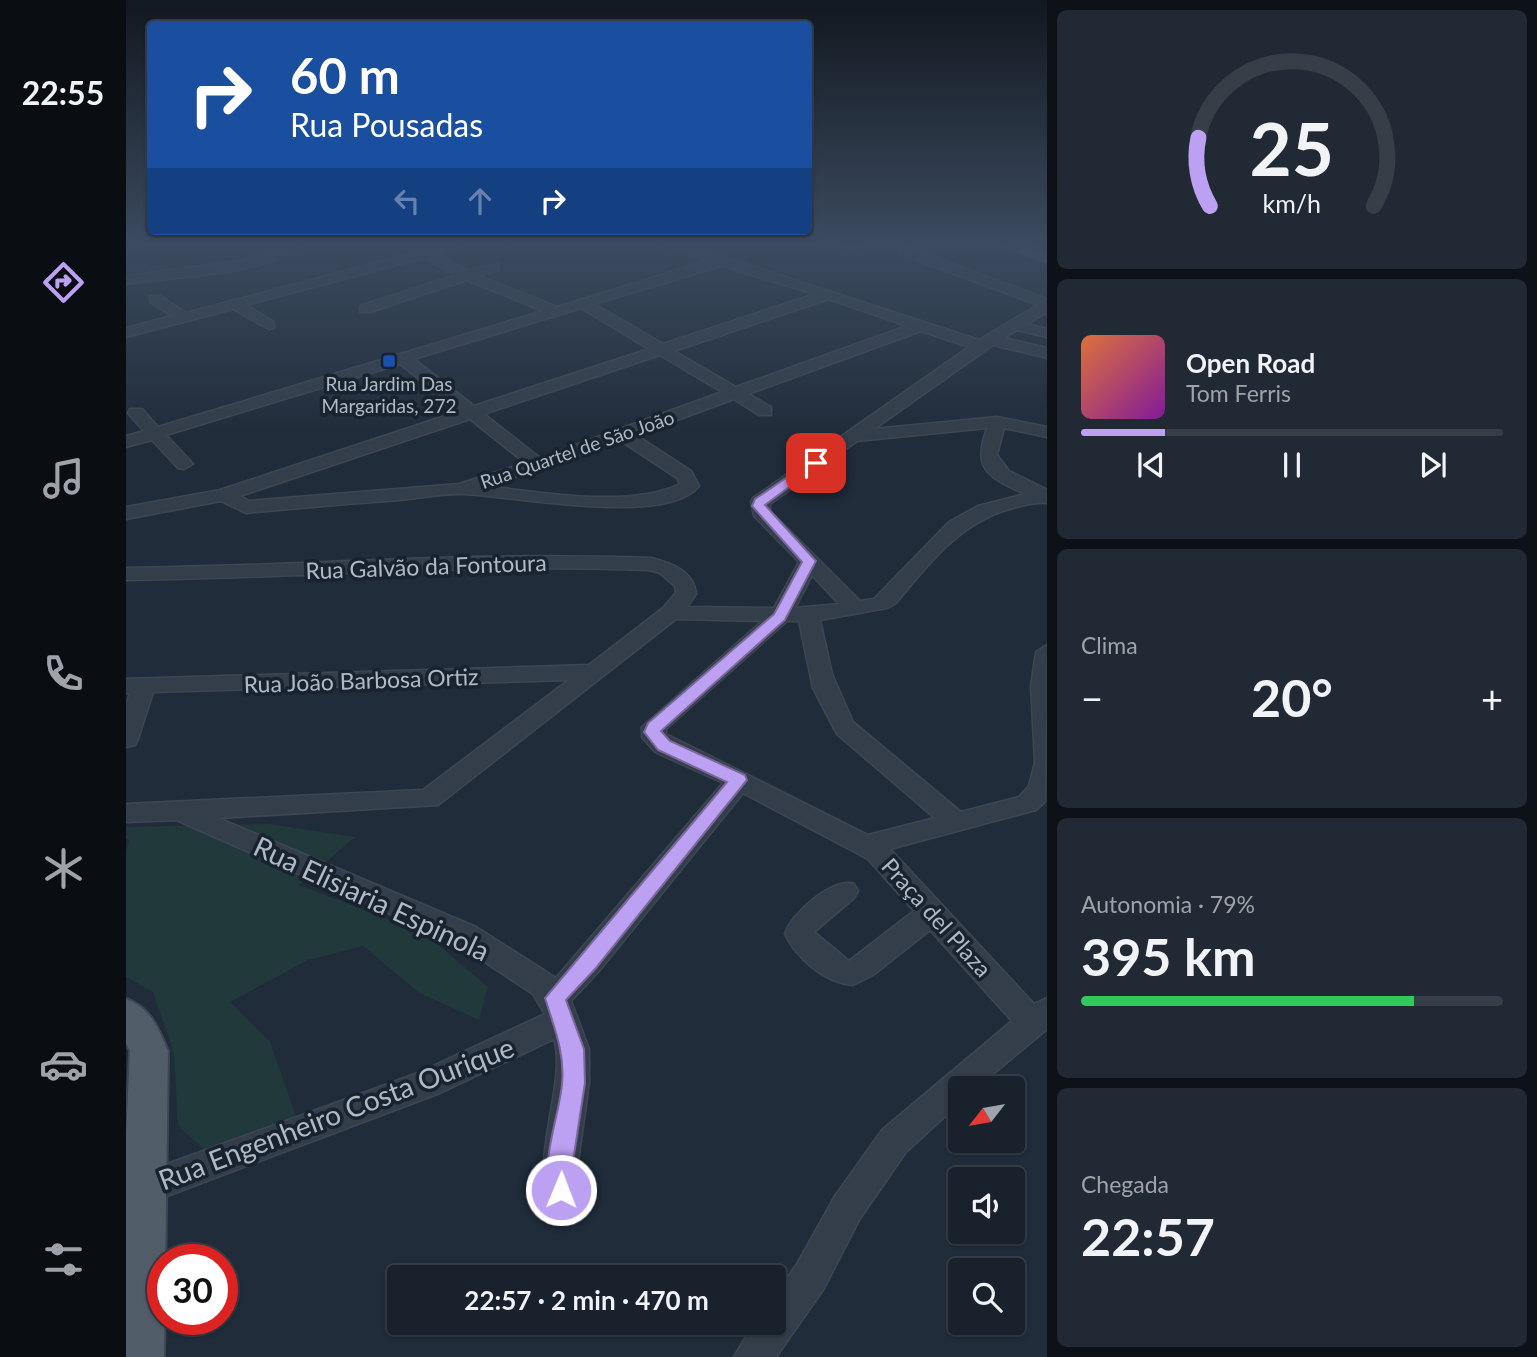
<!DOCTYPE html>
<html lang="pt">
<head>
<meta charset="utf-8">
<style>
	:root { --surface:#18212c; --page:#212934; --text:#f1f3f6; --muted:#9fa3a9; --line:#363e48; --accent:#bca0f2 }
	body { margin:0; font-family:Lato,sans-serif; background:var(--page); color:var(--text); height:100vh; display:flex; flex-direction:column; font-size:26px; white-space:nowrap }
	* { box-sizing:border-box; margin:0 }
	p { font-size:23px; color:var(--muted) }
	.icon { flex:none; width:38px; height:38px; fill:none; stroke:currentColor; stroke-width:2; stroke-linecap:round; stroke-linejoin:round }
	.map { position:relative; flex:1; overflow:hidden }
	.sheet { display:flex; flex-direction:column; gap:10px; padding:10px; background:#0d1218; width:490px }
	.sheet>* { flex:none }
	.hud { position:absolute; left:21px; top:21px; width:665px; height:214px; border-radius:7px; box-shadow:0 2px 5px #0004,0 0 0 2px var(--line); background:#1a4fa0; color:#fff; overflow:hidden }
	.needle { width:46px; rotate:239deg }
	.fabs { position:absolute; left:822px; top:1076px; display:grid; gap:14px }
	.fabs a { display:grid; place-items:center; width:77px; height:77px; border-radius:7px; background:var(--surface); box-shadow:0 2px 5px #0004,0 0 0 2px var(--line); font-size:35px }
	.speed { position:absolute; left:21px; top:1244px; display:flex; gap:14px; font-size:35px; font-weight:700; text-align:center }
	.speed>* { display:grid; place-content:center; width:91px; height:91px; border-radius:50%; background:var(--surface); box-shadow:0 2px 5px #0004,0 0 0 2px var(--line); line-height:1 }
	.speed .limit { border:10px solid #d22; background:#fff; color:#111 }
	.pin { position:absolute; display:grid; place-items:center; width:60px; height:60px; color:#fff; margin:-30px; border-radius:14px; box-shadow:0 4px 10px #0006 }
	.me { position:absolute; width:77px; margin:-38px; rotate:1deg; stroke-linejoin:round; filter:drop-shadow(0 0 5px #0008) }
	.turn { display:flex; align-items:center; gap:24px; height:147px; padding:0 28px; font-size:32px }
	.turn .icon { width:91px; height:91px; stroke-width:2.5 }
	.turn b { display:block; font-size:49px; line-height:60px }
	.lanes { display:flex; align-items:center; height:66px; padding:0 28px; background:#0003; justify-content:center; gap:35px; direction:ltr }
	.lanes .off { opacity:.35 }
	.big { font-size:52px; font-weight:700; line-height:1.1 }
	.sheet .card { flex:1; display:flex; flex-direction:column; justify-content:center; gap:10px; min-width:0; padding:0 24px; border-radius:10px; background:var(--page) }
	.sheet .dial { align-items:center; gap:0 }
	.dial svg { height:182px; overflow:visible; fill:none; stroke:var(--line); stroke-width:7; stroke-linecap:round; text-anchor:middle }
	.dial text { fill:var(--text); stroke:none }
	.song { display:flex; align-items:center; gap:21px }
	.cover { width:84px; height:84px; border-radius:10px; background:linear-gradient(135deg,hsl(20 70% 55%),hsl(290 70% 35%)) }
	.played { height:7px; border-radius:4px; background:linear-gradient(90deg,var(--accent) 20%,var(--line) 20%) }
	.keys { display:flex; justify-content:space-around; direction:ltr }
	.heat { display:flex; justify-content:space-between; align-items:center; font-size:38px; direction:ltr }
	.charge { height:10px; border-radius:5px; background:linear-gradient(90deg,#34c759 79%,var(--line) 0) }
	.trip { position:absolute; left:261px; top:1265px; width:399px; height:70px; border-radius:7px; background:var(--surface); box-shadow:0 2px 5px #0004,0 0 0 2px var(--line); font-weight:700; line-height:70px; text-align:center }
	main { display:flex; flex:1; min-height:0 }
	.dock { display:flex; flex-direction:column; width:126px; justify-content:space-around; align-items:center; background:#0a0d12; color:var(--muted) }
	.dock .icon { width:49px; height:49px }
	.dock .active { color:var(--accent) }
	.dock b { font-size:32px; color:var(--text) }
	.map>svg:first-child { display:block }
	.green { fill:#22393b }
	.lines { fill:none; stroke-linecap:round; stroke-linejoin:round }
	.minor-casing { stroke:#3d4753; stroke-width:3 }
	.major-casing { stroke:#3d4753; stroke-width:4 }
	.minor { fill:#343e4a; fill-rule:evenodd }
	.major { fill:#525d6a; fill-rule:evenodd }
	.route { fill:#bca0f2; stroke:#7a689d; stroke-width:2 }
	.transit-dot { fill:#1a4fb4; stroke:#19232f; stroke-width:2.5 }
	.labels { text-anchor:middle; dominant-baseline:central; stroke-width:7; stroke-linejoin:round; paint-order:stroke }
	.far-poi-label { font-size:19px; fill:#afb9c6; stroke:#19232f }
	.far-street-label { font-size:19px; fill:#afb9c6; stroke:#19232f }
	.street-label { font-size:23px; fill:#afb9c6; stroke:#19232f }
	.near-street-label { font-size:28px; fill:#afb9c6; stroke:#19232f }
</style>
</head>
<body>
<main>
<nav class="dock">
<b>22:55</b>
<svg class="icon active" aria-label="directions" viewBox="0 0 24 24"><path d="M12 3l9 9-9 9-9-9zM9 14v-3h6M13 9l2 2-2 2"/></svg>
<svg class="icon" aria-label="music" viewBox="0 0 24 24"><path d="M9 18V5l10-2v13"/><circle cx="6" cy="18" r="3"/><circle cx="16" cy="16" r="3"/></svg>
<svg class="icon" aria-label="phone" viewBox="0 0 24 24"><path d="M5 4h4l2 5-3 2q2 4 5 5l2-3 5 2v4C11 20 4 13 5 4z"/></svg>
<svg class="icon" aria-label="climate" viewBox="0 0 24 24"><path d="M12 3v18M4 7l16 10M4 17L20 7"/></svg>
<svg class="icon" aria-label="car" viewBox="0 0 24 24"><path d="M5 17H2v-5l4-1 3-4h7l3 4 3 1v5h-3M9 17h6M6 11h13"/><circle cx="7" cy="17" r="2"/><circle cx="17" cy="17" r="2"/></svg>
<svg class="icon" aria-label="filters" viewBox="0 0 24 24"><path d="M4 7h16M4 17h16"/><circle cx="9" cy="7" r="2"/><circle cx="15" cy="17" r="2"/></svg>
</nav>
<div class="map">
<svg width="921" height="1357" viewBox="0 0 921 1357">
	<rect width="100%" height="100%" fill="#202c3a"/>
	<path class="green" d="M143 824 229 837 173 885 298 933 362 987 353 1020 292 992 237 946 182 960 104 1002 144 1042 172 1122 81 1152 52 1126 48 1053 27 992 0 977V851L4 840 0 839V827Z"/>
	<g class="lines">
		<g class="minor-casing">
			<path id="minor" d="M158 246H172C145 275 41 277 0 284V276L114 261Z
				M314 246H333L311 254 343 271 372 264V270L353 276 431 307 581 261 537 246H555L601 258 853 340 912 305 774 254V248H784L921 299V312L901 324 921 329V337L891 330 878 338 921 348V358L867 345 748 429 871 417 921 427V437L878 428 871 455 883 471 921 490V503C912 502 903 504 895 506 837 518 806 560 770 603L761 608 694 620 706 674 727 722 835 812 893 797 903 786 909 762 905 686 910 652 921 645 919 802 910 810 764 849 908 1004 921 998V1029L850 1088H835V1102L780 1152 733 1220 697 1290 650 1357H608L628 1323H648V1297L671 1264 709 1196 756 1130 886 1021 804 930 747 975 727 985C698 983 671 958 659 934 665 914 706 877 728 884L732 891 728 898 688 932 723 961 788 911 742 859 617 793 473 971 445 1001 463 1049V1083L451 1169 452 1185 460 1202 455 1214 443 1219C387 1196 444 1087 428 1039L314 1093 20 1204 8 1200 3 1188 8 1176 292 1073 419 1014 407 994 330 943 50 820 0 822V804L297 790 443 680 27 692 12 739 9 745 0 747V705L4 693H0V679L463 665 537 608 550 593 549 586 534 573 523 570C349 563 175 578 0 580V568C175 566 350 551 525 558 545 563 568 571 570 594L561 607 648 608 673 562 628 516 625 502 627 498 843 347 795 331 622 394 645 407V415H633L608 399 510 435 565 471 573 486C541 527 386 496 338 494 318 493 295 498 274 500 223 504 171 508 120 513L95 501 0 519V507L94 490 334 411 274 364 40 435 67 464 58 469 52 468 26 440 0 447V436L18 431 2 413 4 409H16L32 427 417 311 341 280 244 312H234V306L330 275 297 258 120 305 148 322V328L143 329 107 309 0 337V328L46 316 24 302V296H34L60 313ZM595 266 689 294 537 344 468 304ZM703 299 781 326 610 387 548 351ZM455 308 523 349 348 406 288 359ZM534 355 596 392 414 458 358 414ZM344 419 399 463 333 484 123 501 114 496ZM861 428C846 470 862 477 899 494L852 506 823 522 748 599 734 601 644 511V504L731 441ZM495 441 551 478 554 484C505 508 415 493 362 486ZM686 575 713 604 669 608ZM550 619 636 621 516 727V737L529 752 597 783 430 978 350 927 92 818 312 805ZM661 621H673L687 688 711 734 809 818 742 835 540 734V729Z
				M713 246H736L730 250Z"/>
		</g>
		<g class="major-casing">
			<path id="major" d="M880 246H902L921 253V263Z
				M0 999C25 1008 32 1028 42 1051L38 1357H0V1136L4 1051 0 1043Z"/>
		</g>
		<use href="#minor" class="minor"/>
		<use href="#major" class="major"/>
	</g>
	<linearGradient id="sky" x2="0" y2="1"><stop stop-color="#121820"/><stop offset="0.56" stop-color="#3c4b60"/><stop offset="1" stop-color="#3c4b60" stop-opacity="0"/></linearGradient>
	<rect width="921" height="436" fill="url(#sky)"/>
	<path class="route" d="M686 460 696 463 639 505 690 561 659 620 535 731 544 741 619 775 621 780 470 968 440 1000 458 1049 459 1083 446 1168 447 1190 444 1198 435 1201 427 1198C412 1164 433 1119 436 1084 439 1053 428 1027 419 998L601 782 532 750 518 732 522 723 648 614 676 562 626 506 629 499Z"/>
	<rect class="transit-dot" x="256" y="354" width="14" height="14" rx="3.5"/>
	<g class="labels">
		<g class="far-poi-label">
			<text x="263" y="383">Rua Jardim Das<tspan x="263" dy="22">Margaridas, 272</tspan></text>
		</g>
		<g class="far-street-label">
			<text transform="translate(451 449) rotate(-19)">Rua Quartel de São João</text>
		</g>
		<g class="street-label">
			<text transform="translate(300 566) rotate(-2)">Rua Galvão da Fontoura</text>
			<text transform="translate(235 680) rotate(-2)">Rua João Barbosa Ortiz</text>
			<text transform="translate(811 917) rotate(48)">Praça del Plaza</text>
		</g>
		<g class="near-street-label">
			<text transform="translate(246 898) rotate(25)">Rua Elisiaria Espinola</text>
			<text transform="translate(210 1113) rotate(-21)">Rua Engenheiro Costa Ourique</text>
		</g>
	</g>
</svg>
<div class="fabs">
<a><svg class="needle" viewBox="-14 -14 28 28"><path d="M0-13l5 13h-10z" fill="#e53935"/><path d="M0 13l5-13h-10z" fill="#9fa3a9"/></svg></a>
<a><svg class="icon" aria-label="sound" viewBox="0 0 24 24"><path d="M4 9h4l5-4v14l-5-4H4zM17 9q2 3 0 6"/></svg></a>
<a><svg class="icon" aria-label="search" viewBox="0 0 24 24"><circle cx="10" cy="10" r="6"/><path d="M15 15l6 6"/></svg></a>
</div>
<div class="speed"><div class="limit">30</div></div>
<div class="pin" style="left:690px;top:463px;background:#d93025"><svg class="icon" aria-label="arrive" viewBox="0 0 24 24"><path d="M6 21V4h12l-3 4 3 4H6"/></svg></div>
<svg class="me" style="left:435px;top:1190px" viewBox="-20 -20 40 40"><circle r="17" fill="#bca0f2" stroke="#fff" stroke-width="3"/><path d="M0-11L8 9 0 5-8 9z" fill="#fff"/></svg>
<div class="trip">22:57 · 2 min · 470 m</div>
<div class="hud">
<div class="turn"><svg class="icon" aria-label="right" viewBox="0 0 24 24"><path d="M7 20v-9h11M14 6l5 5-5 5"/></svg><div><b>60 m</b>Rua Pousadas</div></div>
<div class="lanes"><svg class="icon off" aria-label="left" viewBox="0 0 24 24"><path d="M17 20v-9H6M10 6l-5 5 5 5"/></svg><svg class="icon off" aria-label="ahead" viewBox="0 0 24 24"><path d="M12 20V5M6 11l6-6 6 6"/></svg><svg class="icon" aria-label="right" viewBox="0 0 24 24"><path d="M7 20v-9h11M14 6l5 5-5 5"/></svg></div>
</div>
</div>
<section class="sheet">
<div class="card dial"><svg viewBox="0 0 100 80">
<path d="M14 69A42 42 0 1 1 86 69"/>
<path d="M14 69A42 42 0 0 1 9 39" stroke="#bca0f2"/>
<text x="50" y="56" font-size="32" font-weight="700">25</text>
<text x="50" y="72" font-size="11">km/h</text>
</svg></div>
<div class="card">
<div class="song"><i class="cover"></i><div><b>Open Road</b><p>Tom Ferris</p></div></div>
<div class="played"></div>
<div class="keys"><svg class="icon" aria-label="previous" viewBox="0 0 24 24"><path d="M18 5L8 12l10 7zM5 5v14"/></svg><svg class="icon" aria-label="pause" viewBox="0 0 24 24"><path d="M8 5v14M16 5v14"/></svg><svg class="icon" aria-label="next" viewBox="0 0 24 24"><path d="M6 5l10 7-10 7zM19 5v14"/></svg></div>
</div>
<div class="card"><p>Clima</p>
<div class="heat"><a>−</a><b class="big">20°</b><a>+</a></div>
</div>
<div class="card"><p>Autonomia · 79%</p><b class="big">395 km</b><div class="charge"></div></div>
<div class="card"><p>Chegada</p><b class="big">22:57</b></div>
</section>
</main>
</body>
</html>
